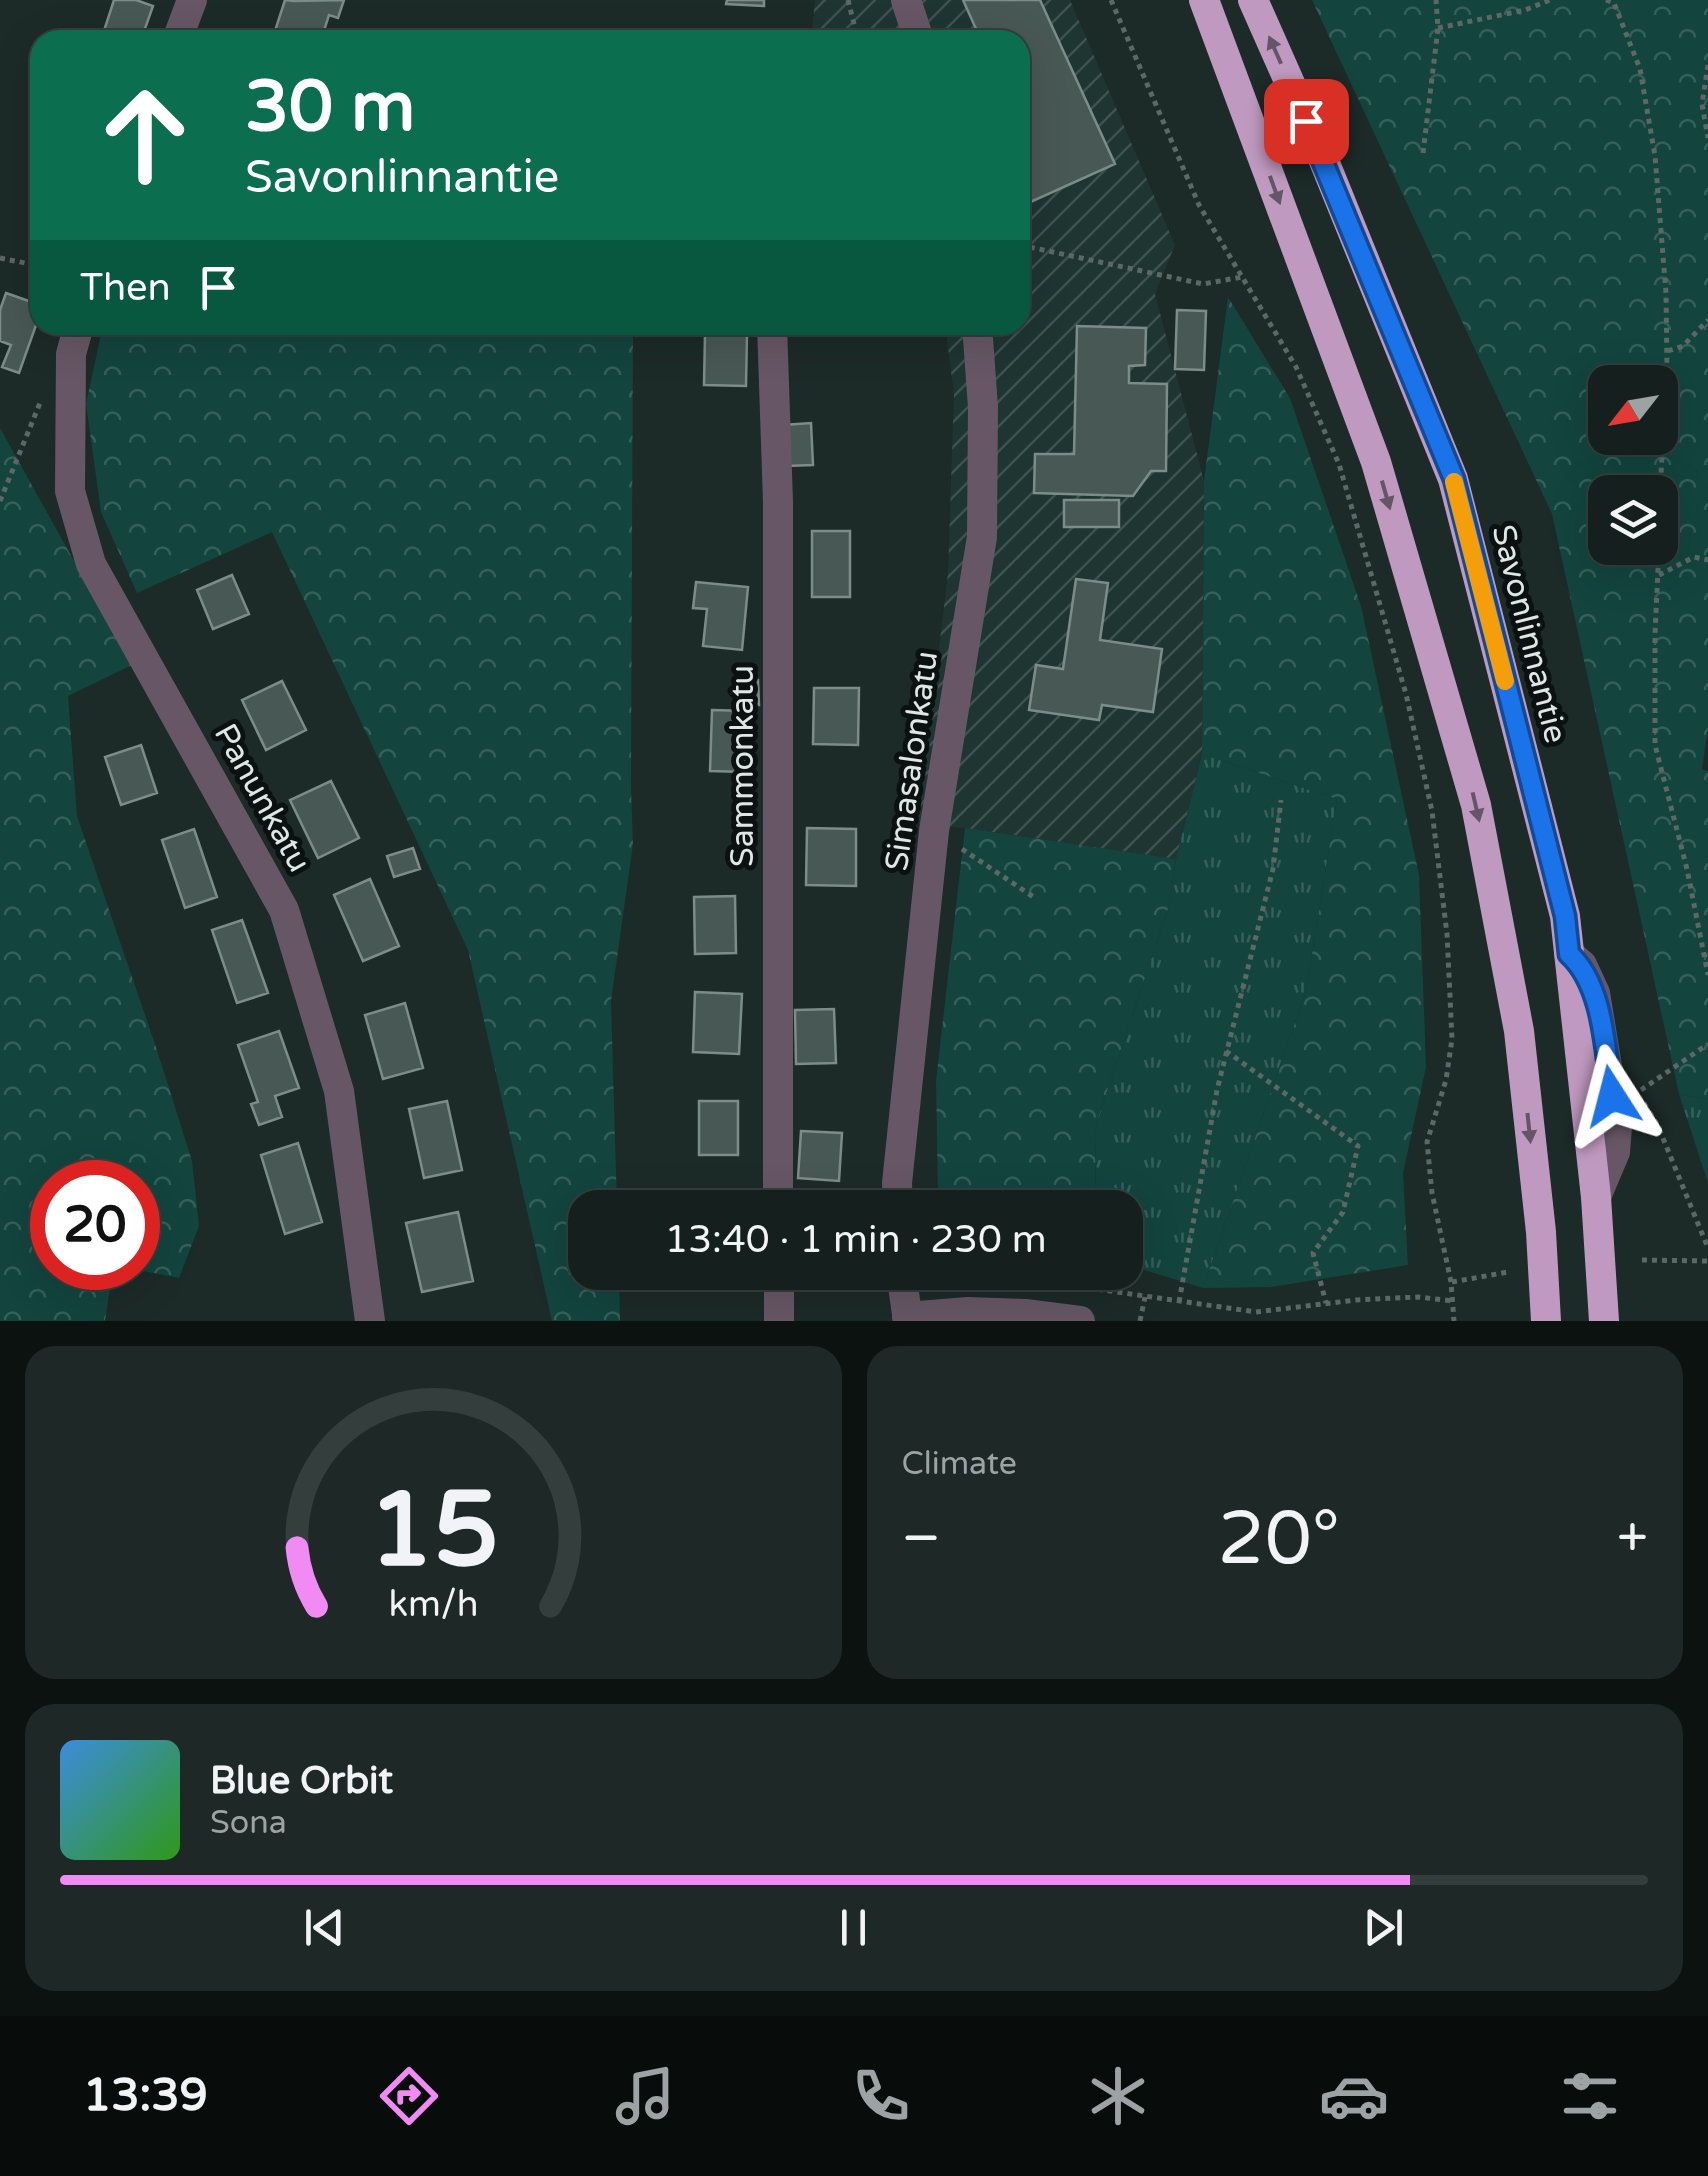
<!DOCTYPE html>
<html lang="en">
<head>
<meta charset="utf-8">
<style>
	:root { --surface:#15201e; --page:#1e2827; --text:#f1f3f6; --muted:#9da3a4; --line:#343e3c; --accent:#f28af3 }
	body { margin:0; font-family:"Varela Round",sans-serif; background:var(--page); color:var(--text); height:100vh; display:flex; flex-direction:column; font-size:38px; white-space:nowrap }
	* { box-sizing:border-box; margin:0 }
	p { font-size:32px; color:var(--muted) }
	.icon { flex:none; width:55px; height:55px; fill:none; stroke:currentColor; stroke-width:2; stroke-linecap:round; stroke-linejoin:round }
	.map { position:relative; height:1321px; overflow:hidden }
	.side { display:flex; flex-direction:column; gap:25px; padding:25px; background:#0c1210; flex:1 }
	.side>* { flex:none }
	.top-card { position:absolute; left:30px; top:30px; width:1000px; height:305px; border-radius:30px; box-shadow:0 10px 40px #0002,0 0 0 2px var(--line); background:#0b6e4f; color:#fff; overflow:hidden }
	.needle { width:65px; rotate:239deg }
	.buttons { position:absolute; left:1588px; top:365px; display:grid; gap:20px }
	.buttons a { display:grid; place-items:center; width:90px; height:90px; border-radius:20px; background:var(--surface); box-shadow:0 10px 40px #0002,0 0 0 2px var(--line); font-size:50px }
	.speed { position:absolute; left:30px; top:1160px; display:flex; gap:20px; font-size:50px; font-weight:700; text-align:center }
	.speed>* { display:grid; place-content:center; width:130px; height:130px; border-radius:50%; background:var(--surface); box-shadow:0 10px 40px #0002,0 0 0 2px var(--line); line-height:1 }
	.speed .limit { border:15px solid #d22; background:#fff; color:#111 }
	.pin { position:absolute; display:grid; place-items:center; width:85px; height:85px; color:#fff; margin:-42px; border-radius:20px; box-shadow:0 5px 15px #0006 }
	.me { position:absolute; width:110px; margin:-55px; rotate:351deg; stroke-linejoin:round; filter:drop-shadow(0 0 8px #0008) }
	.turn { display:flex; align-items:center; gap:35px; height:210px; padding:0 50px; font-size:45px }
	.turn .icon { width:130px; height:130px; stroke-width:2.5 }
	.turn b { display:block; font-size:70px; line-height:85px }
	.then { display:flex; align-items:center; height:95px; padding:0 50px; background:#0003; gap:20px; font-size:38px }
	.big { font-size:75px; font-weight:600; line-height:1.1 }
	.side .card { flex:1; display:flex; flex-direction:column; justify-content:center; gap:15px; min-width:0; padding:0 35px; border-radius:30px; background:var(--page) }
	.side .dial { align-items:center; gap:0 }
	.dial svg { height:260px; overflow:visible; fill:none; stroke:var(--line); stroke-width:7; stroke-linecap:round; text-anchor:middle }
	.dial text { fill:var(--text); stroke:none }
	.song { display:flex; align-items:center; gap:30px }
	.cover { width:120px; height:120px; border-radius:15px; background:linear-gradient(135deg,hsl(210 70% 55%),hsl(110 70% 35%)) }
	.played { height:10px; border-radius:5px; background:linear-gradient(90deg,var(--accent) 85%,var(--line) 85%) }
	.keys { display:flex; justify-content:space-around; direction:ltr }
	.heat { display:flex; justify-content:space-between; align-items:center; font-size:55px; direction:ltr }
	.side .tiles { flex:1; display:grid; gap:25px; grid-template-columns:1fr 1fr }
	.card:last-child { grid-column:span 2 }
	.trip { position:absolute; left:568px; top:1190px; width:575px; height:100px; border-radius:30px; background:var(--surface); box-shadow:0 10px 40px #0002,0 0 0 2px var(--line); font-weight:600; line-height:100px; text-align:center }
	.tab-bar { display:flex; height:160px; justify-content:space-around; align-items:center; background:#080d0c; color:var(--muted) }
	.tab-bar .icon { width:70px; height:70px }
	.tab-bar .selected { color:var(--accent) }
	.tab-bar b { font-size:45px; color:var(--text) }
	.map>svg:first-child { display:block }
	.industrial { fill:url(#industrial-furrows) }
	.grass { fill:url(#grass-tufts) }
	.forest { fill:url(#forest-crowns); fill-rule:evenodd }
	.building { fill:#485855; stroke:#7c8c89; stroke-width:2.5 }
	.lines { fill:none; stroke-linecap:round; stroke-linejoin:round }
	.path { stroke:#5b6866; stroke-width:5; stroke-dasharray:5 5; stroke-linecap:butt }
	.minor { stroke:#675766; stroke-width:30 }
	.highway { stroke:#bf99bf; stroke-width:30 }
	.oneway { fill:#655568 }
	.route-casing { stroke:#114b97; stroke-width:25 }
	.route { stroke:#1a73e8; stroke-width:18 }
	.slow { stroke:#f59e0b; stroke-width:18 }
	.labels { text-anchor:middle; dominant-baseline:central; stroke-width:10; stroke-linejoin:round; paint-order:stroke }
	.street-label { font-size:32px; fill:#dee7e5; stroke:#0b1110 }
</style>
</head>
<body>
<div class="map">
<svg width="1708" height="1321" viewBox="0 0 1708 1321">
	<defs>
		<pattern id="industrial-furrows" width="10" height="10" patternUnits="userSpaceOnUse" patternTransform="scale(2.5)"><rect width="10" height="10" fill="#1e3532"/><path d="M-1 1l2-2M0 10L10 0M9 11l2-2" fill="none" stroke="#3e5250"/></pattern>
		<pattern id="grass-tufts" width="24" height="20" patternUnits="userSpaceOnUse" patternTransform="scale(2.5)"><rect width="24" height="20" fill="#13443e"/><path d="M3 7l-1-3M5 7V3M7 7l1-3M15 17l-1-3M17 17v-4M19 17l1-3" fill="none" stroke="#355f5a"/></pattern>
		<pattern id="forest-crowns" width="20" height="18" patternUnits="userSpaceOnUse" patternTransform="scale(2.5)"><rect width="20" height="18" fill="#13443e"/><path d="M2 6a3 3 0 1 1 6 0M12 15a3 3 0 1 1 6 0" fill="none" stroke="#355f5a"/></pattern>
	</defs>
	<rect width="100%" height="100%" fill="#1c2a28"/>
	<path class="industrial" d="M815 0H1070L1175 245 1155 294 1204 481 1202 754 1176 859 965 828 918 824 948 573 954 394 945 325H1020V40H811Z"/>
	<path class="grass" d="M1202 754 1337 799 1306 991 1203 1288 1125 1264V1208H1095L1096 1124 1169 906 1176 859Z
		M1679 1094 1708 1099V1183Z"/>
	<path class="forest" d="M1312 0H1708V728L1702 769 1708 771V1099L1679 1094 1552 514ZM1605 382H1660V438H1605ZM1660 492V548H1605V492Z
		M1228 297 1290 398 1361 606 1419 875 1426 1067 1403 1173 1408 1265 1271 1287 1203 1288 1306 991 1337 799 1202 754 1204 481Z
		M103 325H633L631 789 633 844 611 1001 617 1207 585 1208V1272L619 1273 620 1321H552L468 950 272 532 137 593 101 512 86 404Z
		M0 428 132 665 68 696 77 816 157 1050 192 1161 199 1226 179 1278 128 1268H138V1182H52V1268H113L105 1321H0Z
		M965 828 1176 859 1169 906 1096 1124 1095 1207H950L938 1196 936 1081Z"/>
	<path class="building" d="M114 0H136L153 6 141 40H101Z
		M285 0 294 1 344 0 338 18 329 15 321 40H272Z
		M727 0H764V6L726 4Z
		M963 0H1040L1115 164 1026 204 1020 190V40H981Z
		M6 293 40 305V314L19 373 2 367 11 345 0 341V310Z
		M1177 310 1206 311 1204 370 1175 369Z
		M1077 326 1146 328 1145 365 1129 366V383L1167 384 1166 471H1151L1133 496 1034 493 1035 454H1074Z
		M705 334 747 335 746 386 704 385Z
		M811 423 813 465 786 466 783 425Z
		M1064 500H1119V527H1064Z
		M812 531H850V597H812Z
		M232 575 249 614 213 629 197 590Z
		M1076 579 1108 583 1100 640 1162 649 1153 712 1102 705 1099 720 1029 710 1036 665 1063 669Z
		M696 582 748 587 742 650 703 646 707 609 693 608Z
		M740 680H758L759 705H741Z
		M282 681 306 730 266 750 242 700Z
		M814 688H859L858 745 813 744Z
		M712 710 747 711 745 772 710 771Z
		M141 745 157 793 121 805 105 757Z
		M331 781 359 838 318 858 290 800Z
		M807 828 856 829V886L806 885Z
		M194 829 217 897 185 908 162 840Z
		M413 848 420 869 394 877 387 856Z
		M370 879 399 946 363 961 334 895Z
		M735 896 736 953 695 954 694 897Z
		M242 920 268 993 237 1003 212 930Z
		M695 992 742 994 739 1054 693 1052Z
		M405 1003 423 1068 383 1079 365 1015Z
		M834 1009 836 1063 796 1064 795 1010Z
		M279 1031 299 1088 275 1096 282 1117 259 1125 251 1104 258 1102 238 1045Z
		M447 1101 462 1170 424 1178 409 1109Z
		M699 1101H738V1155H699Z
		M801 1131 842 1133 839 1181 798 1178Z
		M298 1143 322 1222 285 1234 261 1155Z
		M692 1190H735V1208H692Z
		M458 1212 473 1281 422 1292 406 1223Z"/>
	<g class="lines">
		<path class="path" d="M848 0 858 40
			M1111 0 1199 205 1296 367 1339 464 1406 694 1432 811 1447 934 1452 1039 1446 1080 1427 1142 1432 1193 1451 1282 1454 1321
			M1606 0 1614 3 1640 69 1655 156 1666 293 1667 369 1660 492
			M1438 28 1525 10 1550 0
			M1708 65 1702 104 1708 138
			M1423 153 1438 28 1436 0
			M1020 245 1203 284 1242 277
			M0 258 40 266
			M1668 351 1683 346 1708 320
			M0 501 40 403
			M1659 548 1655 634V745L1687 869 1708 975
			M1659 575 1694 557 1708 560
			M962 849 1035 898
			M1226 1051 1358 1146 1343 1212 1313 1253 1326 1303
			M1641 1090 1708 1044
			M1644 1103 1658 1126 1708 1248
			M1642 1260 1708 1261
			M971 1272 1022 1281
			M1452 1282 1508 1272
			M1038 1283 1082 1287 1256 1312 1356 1300 1418 1297 1453 1301
			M1179 1302 1217 1090 1273 869 1281 800
			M1140 1321 1145 1297"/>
		<path class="minor" d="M906 0 919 40
			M177 40 192 0
			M79 325 71 354 70 491 91 564 284 910 339 1091 370 1321
			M772 325 778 502V1208
			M1569 954 1582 965 1595 993 1617 1127 1615 1152 1596 1197
			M898 1208 897 1183 934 831 982 537 983 407 977 325
			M779 1272V1321
			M901 1272 908 1321
			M907 1317 968 1312 1025 1314 1080 1321"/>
		<path class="highway" d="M1204 0 1376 462 1476 805 1519 1031 1541 1232 1546 1321
			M1253 0 1320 151 1453 479 1565 916 1596 1197 1604 1321"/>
	</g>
	<defs><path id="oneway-solid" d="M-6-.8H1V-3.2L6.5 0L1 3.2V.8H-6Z" transform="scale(2.5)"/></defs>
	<g class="oneway">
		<use href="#oneway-solid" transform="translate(1275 50) rotate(-114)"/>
		<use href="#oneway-solid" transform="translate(1275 190) rotate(70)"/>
		<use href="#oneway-solid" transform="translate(1386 495) rotate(74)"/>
		<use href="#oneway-solid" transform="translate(1476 807) rotate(77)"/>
		<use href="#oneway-solid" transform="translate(1529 1128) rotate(84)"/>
	</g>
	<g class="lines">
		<g class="route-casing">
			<path id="route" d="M1306 121 1454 479 1565 916 1569 954C1604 986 1605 1051 1612 1096"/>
		</g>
		<use href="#route" class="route"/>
		<path class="slow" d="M1454 482 1505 681"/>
	</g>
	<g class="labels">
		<g class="street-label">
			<text transform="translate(1529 634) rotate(76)">Savonlinnantie</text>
			<text transform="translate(912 761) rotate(-82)">Simasalonkatu</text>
			<text transform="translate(743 766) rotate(-90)">Sammonkatu</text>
			<text transform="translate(262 798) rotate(61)">Panunkatu</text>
		</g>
	</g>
</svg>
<div class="buttons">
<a><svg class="needle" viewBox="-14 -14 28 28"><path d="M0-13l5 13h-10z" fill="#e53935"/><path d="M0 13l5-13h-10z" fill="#9da3a4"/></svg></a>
<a><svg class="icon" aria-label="layers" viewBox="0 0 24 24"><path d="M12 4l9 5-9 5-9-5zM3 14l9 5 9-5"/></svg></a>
</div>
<div class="speed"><div class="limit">20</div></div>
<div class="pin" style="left:1306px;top:121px;background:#d93025"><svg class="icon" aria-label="arrive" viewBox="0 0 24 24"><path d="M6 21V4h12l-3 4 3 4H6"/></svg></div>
<svg class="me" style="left:1612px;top:1096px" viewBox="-20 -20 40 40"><path d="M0-17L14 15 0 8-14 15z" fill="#1a73e8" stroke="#fff" stroke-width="4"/></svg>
<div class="trip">13:40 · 1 min · 230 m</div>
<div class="top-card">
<div class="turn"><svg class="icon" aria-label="ahead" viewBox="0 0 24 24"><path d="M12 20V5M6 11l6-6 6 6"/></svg><div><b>30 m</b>Savonlinnantie</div></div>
<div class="then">Then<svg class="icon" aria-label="arrive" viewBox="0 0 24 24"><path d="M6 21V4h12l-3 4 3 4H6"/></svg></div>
</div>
</div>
<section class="side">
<div class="tiles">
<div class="card dial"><svg viewBox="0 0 100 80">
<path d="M14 69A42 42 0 1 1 86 69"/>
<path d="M14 69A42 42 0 0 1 8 51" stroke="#f28af3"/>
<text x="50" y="56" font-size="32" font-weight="700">15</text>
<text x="50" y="72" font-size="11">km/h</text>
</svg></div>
<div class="card"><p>Climate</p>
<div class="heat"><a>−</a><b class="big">20°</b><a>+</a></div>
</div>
<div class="card">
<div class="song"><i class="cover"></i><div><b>Blue Orbit</b><p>Sona</p></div></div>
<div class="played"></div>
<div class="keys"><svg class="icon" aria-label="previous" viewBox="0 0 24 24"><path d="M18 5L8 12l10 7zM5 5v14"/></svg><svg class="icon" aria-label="pause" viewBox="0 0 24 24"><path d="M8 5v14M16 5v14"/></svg><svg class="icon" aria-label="next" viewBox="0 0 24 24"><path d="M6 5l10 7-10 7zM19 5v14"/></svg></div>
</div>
</div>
</section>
<nav class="tab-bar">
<b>13:39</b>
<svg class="icon selected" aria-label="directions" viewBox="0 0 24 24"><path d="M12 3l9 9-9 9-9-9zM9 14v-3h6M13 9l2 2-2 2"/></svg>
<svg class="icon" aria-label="music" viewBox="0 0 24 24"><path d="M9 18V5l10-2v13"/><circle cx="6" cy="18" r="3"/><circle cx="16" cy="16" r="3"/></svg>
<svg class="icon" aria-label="phone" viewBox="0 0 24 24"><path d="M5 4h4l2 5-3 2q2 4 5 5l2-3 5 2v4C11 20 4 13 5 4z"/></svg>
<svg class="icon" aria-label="climate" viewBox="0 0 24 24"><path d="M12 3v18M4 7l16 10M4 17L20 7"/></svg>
<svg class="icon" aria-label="car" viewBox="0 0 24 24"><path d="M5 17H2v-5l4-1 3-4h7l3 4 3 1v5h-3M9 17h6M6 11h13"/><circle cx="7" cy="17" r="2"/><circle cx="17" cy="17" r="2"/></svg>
<svg class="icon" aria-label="filters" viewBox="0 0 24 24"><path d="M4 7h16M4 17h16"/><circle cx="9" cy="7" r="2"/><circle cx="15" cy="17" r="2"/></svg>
</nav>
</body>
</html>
